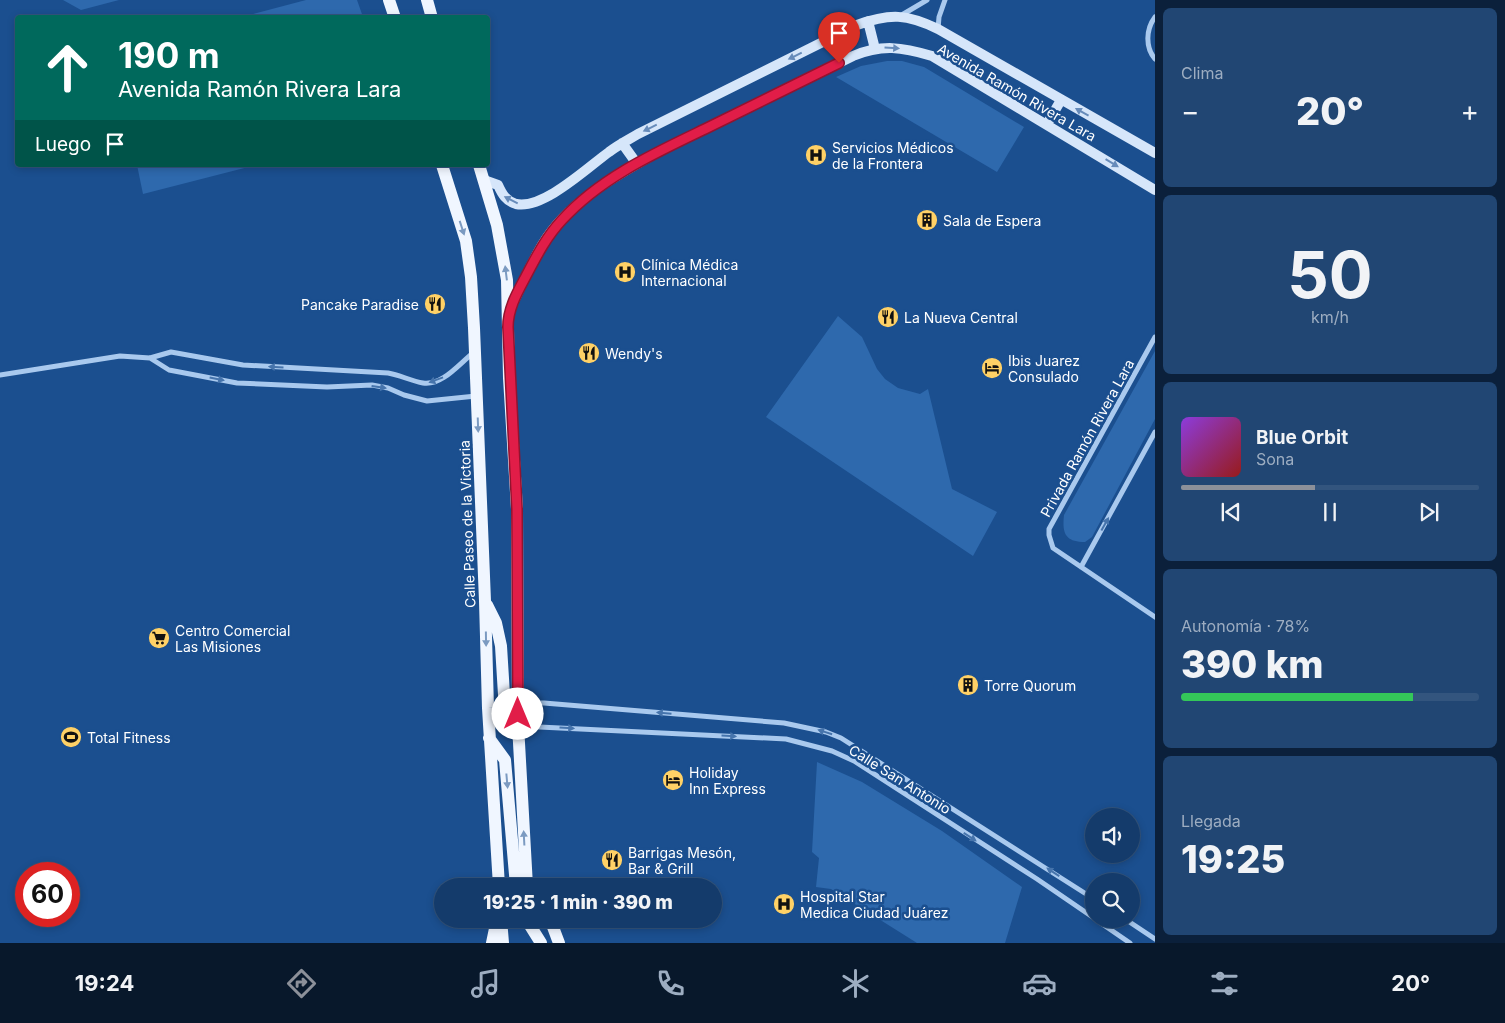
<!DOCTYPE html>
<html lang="es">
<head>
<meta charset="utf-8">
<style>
	:root { --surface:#143b6b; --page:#214673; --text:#f1f3f6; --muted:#9dadc1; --line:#33557e; --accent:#8c9099 }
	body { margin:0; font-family:Inter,sans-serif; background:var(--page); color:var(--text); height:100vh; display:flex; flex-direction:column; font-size:19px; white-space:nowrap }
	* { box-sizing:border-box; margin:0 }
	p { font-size:16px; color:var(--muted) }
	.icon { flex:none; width:28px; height:28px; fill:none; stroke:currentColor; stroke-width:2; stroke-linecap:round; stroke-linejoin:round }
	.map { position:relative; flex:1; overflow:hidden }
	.side { display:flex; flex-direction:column; gap:8px; padding:8px; background:#0b203b; width:350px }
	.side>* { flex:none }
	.guide { position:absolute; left:15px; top:15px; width:475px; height:152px; border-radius:5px; box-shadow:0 2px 8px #0003,0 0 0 1px var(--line); background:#00695c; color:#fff; overflow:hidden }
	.fabs { position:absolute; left:1085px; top:808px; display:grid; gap:10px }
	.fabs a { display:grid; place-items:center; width:55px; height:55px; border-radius:50%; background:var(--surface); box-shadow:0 2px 8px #0003,0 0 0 1px var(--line); font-size:25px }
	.speed { position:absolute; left:15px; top:862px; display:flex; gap:10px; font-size:25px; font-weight:700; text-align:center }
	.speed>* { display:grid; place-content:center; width:65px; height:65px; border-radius:50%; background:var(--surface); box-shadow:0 2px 8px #0003,0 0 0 1px var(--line); line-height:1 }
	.speed .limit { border:8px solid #d22; background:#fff; color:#111 }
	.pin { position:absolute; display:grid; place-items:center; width:42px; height:42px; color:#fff; margin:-51px -21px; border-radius:50% 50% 50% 0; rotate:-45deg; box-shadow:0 0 5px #0007 }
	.pin .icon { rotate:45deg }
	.me { position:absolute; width:55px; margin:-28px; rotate:0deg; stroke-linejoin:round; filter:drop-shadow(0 0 4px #0008) }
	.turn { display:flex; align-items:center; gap:18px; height:105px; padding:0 20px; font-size:22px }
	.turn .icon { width:65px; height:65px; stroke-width:2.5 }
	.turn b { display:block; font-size:35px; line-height:42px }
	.then { display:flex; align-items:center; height:48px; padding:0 20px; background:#0003; gap:10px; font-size:19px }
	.big { font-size:38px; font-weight:800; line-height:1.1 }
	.side .card { flex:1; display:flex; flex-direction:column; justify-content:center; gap:8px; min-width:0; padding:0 18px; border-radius:8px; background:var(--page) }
	.side .dial { align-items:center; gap:0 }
	.dial b { font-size:65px; line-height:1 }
	.song { display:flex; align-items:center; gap:15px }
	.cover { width:60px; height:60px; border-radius:8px; background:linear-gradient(135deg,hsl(270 70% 55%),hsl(0 70% 35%)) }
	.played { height:5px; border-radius:2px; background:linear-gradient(90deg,var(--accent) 45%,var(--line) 45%) }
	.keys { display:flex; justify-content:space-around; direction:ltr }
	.heat { display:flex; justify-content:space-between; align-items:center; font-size:28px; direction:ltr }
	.charge { height:8px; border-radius:4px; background:linear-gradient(90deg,#34c759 78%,var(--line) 0) }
	.trip { position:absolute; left:434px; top:878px; width:288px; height:50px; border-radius:25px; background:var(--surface); box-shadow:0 2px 8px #0003,0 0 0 1px var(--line); font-weight:800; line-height:50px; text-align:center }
	.tab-bar { display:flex; height:80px; justify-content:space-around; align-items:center; background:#08182b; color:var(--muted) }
	.tab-bar .icon { width:35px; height:35px }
	.tab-bar .on { color:var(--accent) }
	.tab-bar b { font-size:22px; color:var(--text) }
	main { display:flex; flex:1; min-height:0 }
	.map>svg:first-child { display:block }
	.green { fill:#2e69ad }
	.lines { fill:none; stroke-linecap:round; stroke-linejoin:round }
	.street { stroke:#a9c9ee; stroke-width:5 }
	.secondary { stroke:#d6e6fa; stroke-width:10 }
	.primary { stroke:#f0f6ff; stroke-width:12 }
	.oneway { fill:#668bba }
	.oneway2 { fill:#7b9ac1 }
	.oneway3 { fill:#4674ac }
	.route-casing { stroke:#92132f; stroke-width:12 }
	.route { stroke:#e11d48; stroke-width:9 }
	.labels { text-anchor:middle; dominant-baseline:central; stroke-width:5; stroke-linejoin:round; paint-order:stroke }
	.street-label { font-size:14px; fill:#fff; stroke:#1b4f8f }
	.poi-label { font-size:14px; fill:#fff; stroke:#1b4f8f; text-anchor:start }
</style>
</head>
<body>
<main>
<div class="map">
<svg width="1155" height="943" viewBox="0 0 1155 943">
	<rect width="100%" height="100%" fill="#1b4f8f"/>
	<path class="green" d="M63 0H119L81 10Z
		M306 0H357L363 17H242Z
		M887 61H902L924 67 1024 127 997 172 836 77 861 66Z
		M137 165H256L143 194Z
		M838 316 862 337 877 369 885 379 898 388 920 394 928 389 952 489 997 512 973 556 766 417Z
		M1155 351V419L1092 537 1085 542C1065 542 1062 533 1064 515Z
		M817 762 862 782 942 831 1022 887 1005 943H917L831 889 816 887 819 858 812 852Z"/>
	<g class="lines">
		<path class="street" d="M900 16 927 0
			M1155 17C1146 29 1145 47 1155 59
			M938 29 939 17 945 0
			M1155 337 1049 529V535L1053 548 1155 617
			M150 358 169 370 237 383 327 387 372 385 388 388 404 395 427 401 476 396
			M0 375 120 356 150 358 171 352 243 365 388 373C400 375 411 381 423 383 442 386 459 364 473 353
			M1081 567 1155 432
			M519 703H544L784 723 826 732 841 738 1094 899
			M519 726 786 739 832 751 854 761 1037 879 1094 918
			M1095 919 1130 943
			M1125 919 1155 939"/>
		<path class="secondary" d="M868 21 875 49
			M1047 124 1061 100
			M622 143 637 164
			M484 180 498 185C502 194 506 201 516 204 543 210 588 167 609 152 618 145 628 140 638 134L857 25C890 13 907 14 938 29L1155 153
			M508 314C519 291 529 267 542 245 567 202 617 175 660 151L853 56C882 44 902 47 932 56L1155 190"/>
		<path class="primary" d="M389 0 395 18
			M427 0 432 18
			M442 165 466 241 471 277 474 328 485 601 488 708 499 886
			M479 165 497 225 507 280 509 378 517 509 518 725 527 886
			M487 605 496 623 501 646 505 711 510 720 518 725
			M489 738 505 760 516 886
			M501 919 503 943
			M526 919 541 943
			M550 919 559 943
			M492 943 497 919"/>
	</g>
	<defs><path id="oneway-solid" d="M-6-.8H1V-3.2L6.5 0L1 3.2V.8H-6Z" transform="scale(1.25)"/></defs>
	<g class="oneway">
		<use href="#oneway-solid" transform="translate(892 48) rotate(4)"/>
		<use href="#oneway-solid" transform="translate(795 56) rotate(154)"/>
		<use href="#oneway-solid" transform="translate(1082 112) rotate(-151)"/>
		<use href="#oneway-solid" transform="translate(650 128) rotate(154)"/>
		<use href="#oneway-solid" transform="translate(1112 163) rotate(31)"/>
		<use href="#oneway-solid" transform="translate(511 200) rotate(-153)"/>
	</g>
	<g class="oneway2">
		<use href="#oneway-solid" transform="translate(462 228) rotate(72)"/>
		<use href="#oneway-solid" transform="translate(506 273) rotate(-97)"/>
		<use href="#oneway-solid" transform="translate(478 425) rotate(88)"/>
		<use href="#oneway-solid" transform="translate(486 639) rotate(89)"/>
		<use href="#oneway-solid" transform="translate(507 781) rotate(85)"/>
		<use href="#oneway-solid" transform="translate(524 838) rotate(-93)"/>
	</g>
	<g class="oneway3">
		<use href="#oneway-solid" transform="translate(276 367) rotate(-177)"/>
		<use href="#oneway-solid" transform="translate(217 379) rotate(11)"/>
		<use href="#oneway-solid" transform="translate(436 380) rotate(160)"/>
		<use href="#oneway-solid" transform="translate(379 387) rotate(8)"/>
		<use href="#oneway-solid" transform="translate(1105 524) rotate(-61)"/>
		<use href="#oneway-solid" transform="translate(664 713) rotate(-175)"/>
		<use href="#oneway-solid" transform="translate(567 728) rotate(3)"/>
		<use href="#oneway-solid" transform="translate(825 732) rotate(-162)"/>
		<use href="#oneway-solid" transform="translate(729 736) rotate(3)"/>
		<use href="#oneway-solid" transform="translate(970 837) rotate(33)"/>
		<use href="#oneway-solid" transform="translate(1053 872) rotate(-147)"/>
	</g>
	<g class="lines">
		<g class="route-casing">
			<path id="route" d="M518 714 517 509 508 327C508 309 517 293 525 278 536 257 546 237 562 220 600 178 655 153 705 129 750 107 794 85 839 63"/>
		</g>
		<use href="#route" class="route"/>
	</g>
	<defs>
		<g id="hospital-disc" transform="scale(1.125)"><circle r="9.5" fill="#ffd166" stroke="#1b4f8f"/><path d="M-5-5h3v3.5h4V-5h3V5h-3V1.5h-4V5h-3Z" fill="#111"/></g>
		<g id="building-disc" transform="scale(1.125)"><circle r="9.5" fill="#ffd166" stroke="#1b4f8f"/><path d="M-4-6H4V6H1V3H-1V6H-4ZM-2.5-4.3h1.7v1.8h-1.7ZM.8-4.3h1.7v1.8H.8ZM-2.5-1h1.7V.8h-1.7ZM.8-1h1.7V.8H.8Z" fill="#111"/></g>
		<g id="restaurant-disc" transform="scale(1.125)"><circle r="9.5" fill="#ffd166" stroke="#1b4f8f"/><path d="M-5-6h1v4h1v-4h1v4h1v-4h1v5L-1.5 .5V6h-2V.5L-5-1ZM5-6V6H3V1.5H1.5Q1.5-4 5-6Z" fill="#111"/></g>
		<g id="hotel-disc" transform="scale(1.125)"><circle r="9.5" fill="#ffd166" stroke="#1b4f8f"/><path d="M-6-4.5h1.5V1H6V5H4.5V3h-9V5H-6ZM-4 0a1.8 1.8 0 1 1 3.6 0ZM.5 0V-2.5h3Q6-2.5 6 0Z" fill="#111"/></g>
		<g id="supermarket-disc" transform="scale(1.125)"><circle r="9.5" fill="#ffd166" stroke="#1b4f8f"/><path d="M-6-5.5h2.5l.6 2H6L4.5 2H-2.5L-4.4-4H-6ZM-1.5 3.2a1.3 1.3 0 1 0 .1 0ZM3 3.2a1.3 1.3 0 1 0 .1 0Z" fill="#111"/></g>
		<g id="stadium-disc" transform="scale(1.125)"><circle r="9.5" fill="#ffd166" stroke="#1b4f8f"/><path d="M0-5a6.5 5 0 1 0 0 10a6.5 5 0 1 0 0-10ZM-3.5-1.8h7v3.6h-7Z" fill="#111"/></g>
	</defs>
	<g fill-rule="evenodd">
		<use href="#hospital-disc" x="816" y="155"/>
		<use href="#building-disc" x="927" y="220"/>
		<use href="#hospital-disc" x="625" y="272"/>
		<use href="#restaurant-disc" x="435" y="304"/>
		<use href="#restaurant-disc" x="888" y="317"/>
		<use href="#restaurant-disc" x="589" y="353"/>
		<use href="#hotel-disc" x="992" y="368"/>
		<use href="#supermarket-disc" x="159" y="638"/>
		<use href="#building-disc" x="968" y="685"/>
		<use href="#stadium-disc" x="71" y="737"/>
		<use href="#hotel-disc" x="673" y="780"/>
		<use href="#restaurant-disc" x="612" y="860"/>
		<use href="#hospital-disc" x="784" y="904"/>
	</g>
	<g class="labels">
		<g class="street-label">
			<text transform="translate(1017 92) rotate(30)">Avenida Ramón Rivera Lara</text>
			<text transform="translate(1087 438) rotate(-61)">Privada Ramón Rivera Lara</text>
			<text transform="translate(467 524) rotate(-92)">Calle Paseo de la Victoria</text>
			<text transform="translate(900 779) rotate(32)">Calle San Antonio</text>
		</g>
		<g class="poi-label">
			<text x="832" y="147">Servicios Médicos<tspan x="832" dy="16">de la Frontera</tspan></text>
			<text x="943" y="220">Sala de Espera</text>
			<text x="641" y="264">Clínica Médica<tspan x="641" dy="16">Internacional</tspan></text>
			<text x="419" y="304" text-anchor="end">Pancake Paradise</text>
			<text x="904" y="317">La Nueva Central</text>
			<text x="605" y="353">Wendy's</text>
			<text x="1008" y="360">Ibis Juarez<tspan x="1008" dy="16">Consulado</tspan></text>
			<text x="175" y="630">Centro Comercial<tspan x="175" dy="16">Las Misiones</tspan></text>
			<text x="984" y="685">Torre Quorum</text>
			<text x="87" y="737">Total Fitness</text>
			<text x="689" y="772">Holiday<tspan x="689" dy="16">Inn Express</tspan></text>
			<text x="628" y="852">Barrigas Mesón,<tspan x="628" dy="16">Bar &amp; Grill</tspan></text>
			<text x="800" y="896">Hospital Star<tspan x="800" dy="16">Medica Ciudad Juárez</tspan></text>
		</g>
	</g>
</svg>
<div class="fabs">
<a><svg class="icon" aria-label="sound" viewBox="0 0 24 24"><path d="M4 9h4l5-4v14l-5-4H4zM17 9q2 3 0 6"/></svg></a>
<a><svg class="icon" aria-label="search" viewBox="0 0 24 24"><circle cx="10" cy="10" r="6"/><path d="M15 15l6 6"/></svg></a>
</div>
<div class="speed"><div class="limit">60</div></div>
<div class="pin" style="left:839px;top:63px;background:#d93025"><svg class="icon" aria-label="arrive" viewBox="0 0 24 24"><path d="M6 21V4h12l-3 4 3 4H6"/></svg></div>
<svg class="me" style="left:518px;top:714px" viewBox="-20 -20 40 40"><circle r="19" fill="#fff"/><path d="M0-13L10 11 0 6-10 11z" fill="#e11d48"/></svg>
<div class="trip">19:25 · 1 min · 390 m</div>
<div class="guide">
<div class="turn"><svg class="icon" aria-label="ahead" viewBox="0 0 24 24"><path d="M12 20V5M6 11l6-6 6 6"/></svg><div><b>190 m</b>Avenida Ramón Rivera Lara</div></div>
<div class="then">Luego<svg class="icon" aria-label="arrive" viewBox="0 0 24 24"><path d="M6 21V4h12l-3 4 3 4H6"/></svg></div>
</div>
</div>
<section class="side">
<div class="card"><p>Clima</p>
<div class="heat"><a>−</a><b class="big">20°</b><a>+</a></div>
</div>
<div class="card dial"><b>50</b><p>km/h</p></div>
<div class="card">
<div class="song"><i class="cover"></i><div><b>Blue Orbit</b><p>Sona</p></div></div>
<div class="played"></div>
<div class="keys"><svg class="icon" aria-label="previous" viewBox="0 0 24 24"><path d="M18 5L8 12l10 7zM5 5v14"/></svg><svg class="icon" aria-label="pause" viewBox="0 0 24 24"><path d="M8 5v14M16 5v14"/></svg><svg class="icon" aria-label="next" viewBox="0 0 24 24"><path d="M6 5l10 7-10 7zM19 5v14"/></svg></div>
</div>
<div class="card"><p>Autonomía · 78%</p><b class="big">390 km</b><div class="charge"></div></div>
<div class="card"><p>Llegada</p><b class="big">19:25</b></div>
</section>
</main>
<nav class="tab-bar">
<b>19:24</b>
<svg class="icon on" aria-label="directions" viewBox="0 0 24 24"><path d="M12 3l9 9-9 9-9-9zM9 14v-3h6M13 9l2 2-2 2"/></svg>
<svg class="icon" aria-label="music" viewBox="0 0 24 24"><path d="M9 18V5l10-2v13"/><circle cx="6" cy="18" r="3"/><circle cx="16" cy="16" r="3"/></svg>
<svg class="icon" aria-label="phone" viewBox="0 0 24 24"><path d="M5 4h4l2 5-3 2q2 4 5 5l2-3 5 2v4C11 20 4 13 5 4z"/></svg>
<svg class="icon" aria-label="climate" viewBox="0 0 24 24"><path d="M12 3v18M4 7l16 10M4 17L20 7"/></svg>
<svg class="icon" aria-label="car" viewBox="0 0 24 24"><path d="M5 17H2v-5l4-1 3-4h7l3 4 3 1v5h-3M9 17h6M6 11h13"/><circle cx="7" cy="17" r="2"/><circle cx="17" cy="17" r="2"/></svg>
<svg class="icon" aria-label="filters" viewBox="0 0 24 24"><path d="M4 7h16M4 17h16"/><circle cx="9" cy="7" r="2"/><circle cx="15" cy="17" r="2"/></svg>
<b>20°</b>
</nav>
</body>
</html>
